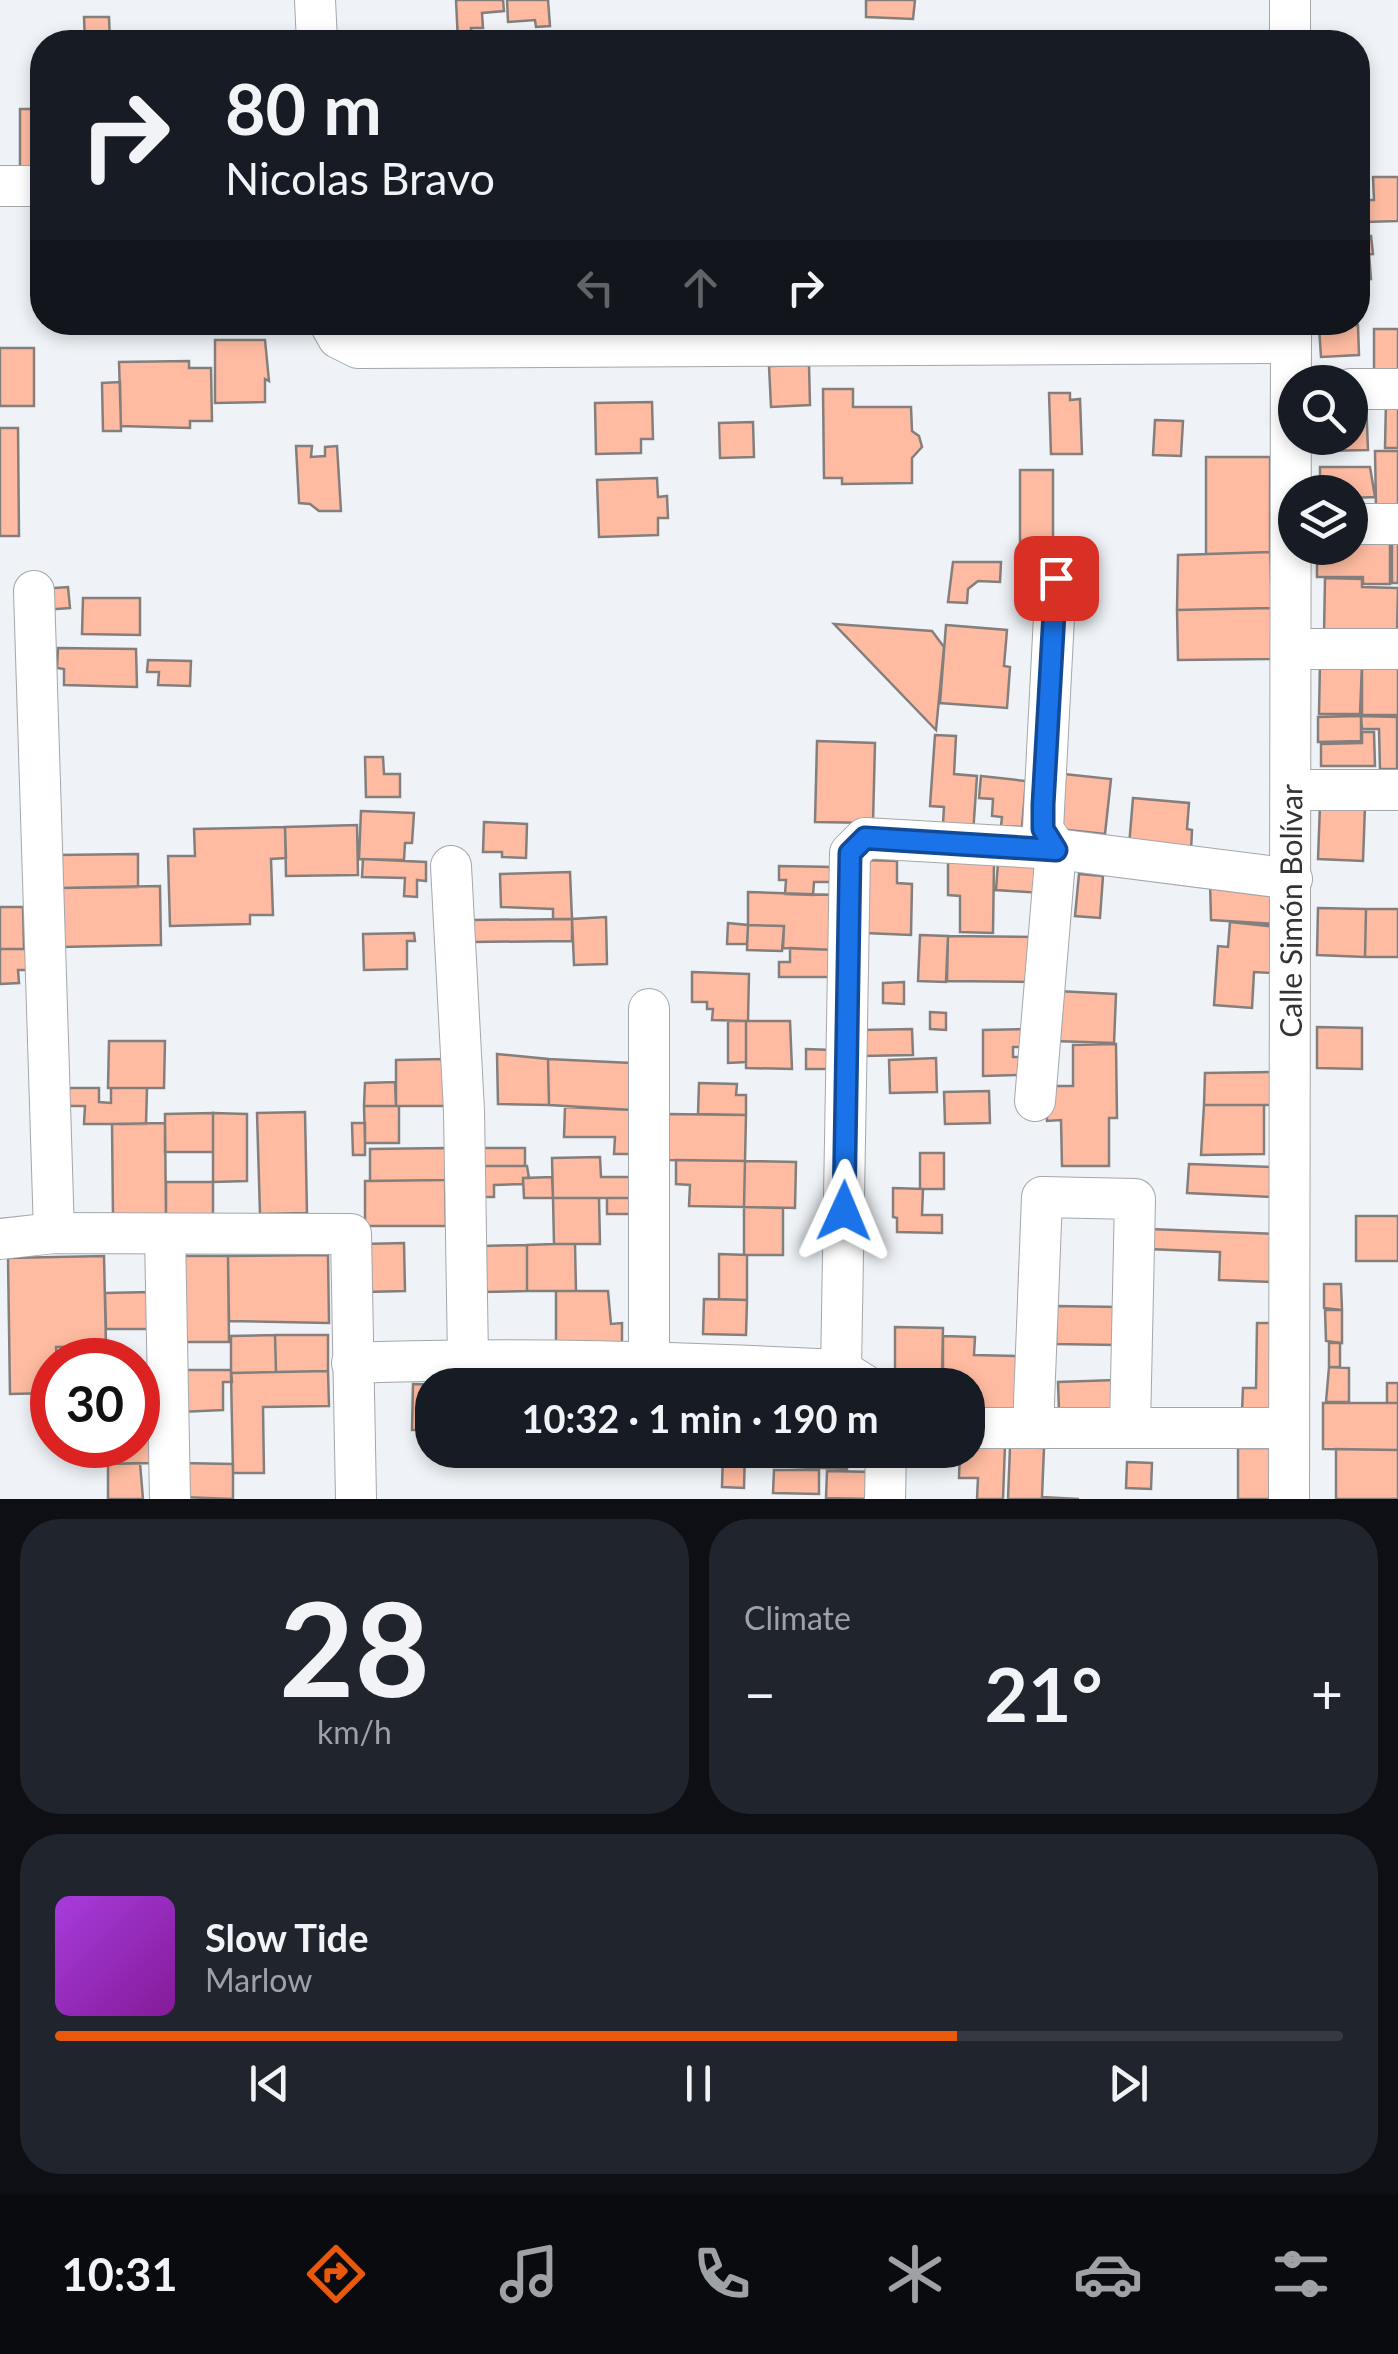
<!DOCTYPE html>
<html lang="en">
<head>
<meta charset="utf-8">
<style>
	:root { --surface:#171b24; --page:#20242c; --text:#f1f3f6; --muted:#9ea1a6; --line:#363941; --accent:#ea580c }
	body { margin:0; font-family:Lato,sans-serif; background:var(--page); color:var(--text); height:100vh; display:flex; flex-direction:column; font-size:38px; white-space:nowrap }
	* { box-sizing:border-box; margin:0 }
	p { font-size:32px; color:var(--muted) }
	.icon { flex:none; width:55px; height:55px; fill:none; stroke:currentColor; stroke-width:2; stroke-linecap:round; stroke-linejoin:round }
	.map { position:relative; height:1499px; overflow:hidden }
	.drawer { display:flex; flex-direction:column; gap:20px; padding:20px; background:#0d0f14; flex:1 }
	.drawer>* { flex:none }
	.hud { position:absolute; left:30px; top:30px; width:1340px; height:305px; border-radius:40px; box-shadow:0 5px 15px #0003; background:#171b24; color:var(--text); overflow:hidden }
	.fabs { position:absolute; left:1278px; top:365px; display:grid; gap:20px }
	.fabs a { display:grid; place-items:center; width:90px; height:90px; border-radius:50%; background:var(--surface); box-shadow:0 5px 15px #0003; font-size:50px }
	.speed { position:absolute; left:30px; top:1338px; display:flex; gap:20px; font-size:50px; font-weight:700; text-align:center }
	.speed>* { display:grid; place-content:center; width:130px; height:130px; border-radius:50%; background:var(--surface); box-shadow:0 5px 15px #0003; line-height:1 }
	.speed .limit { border:15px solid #d22; background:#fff; color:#111 }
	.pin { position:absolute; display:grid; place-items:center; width:85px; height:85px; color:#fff; margin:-42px; border-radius:20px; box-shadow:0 5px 15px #0006 }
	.me { position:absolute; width:110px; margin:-55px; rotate:1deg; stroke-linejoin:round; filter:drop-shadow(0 0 8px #0008) }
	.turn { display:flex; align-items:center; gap:35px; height:210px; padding:0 30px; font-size:45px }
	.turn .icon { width:130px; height:130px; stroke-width:2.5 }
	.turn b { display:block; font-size:70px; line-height:85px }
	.lanes { display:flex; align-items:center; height:95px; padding:0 30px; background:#0003; justify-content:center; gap:50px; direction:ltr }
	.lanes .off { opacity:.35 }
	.big { font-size:75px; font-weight:700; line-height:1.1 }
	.drawer .tile { flex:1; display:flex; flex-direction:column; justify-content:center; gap:15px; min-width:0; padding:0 35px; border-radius:40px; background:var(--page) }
	.drawer .dial { align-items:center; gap:0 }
	.dial b { font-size:130px; line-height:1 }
	.song { display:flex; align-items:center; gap:30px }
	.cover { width:120px; height:120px; border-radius:15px; background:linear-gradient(135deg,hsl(280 70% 55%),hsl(290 70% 35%)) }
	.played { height:10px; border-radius:5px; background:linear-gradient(90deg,var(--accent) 70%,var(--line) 70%) }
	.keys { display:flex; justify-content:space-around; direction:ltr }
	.heat { display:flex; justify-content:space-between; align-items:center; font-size:55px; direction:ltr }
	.drawer .tiles { flex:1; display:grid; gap:20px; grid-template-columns:1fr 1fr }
	.tile:last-child { grid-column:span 2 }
	.trip { position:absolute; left:415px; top:1368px; width:570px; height:100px; border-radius:40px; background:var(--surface); box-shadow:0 5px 15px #0003; font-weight:700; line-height:100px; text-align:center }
	.tabs { display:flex; height:160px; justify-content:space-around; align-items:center; background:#090b0e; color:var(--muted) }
	.tabs .icon { width:70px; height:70px }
	.tabs .on { color:var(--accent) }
	.tabs b { font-size:45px; color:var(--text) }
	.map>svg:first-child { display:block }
	.building { fill:#febba1; stroke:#847f7c; stroke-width:2.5 }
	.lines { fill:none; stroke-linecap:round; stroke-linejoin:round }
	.minor-casing { stroke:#a3a7ab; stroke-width:42 }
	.minor { stroke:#fff; stroke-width:40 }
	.route-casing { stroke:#114b97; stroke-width:25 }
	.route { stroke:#1a73e8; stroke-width:18 }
	.labels { text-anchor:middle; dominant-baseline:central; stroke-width:10; stroke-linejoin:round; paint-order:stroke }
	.street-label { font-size:30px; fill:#323335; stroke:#fff }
</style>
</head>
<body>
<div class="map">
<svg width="1398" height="1499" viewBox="0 0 1398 1499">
	<rect width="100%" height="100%" fill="#eff3f7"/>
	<path class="building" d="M456 0H503L504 11 482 13 483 28H471L472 41 458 42Z
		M507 0H548L550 26 536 27 535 20 508 22Z
		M866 0H915L913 19 866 17Z
		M84 17H109L110 42H85Z
		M20 109H42V171H20Z
		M1373 177H1398V221L1366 222V200H1374Z
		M1358 236H1371L1373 254 1358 255Z
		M1369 254 1371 279 1358 280V255Z
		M367 322H430V336H367Z
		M769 322H824L825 330 769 331Z
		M1358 325 1359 355 1321 357 1319 327Z
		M1374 329H1398V378H1374Z
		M215 340H265L269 381 265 379V402L215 403Z
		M0 348H34V406H0Z
		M189 361V368H211L212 421H190V428L121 426 119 362Z
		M809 365 810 405 771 407 769 366Z
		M120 382 121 431H103L102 383Z
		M823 389H853V407H911L912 431 919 436 922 447 912 458V483L842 484V478H824Z
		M1049 393H1070V400L1080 399 1082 454H1051Z
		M1366 400 1368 450 1321 451 1320 438H1350V401Z
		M1386 400H1398V448H1385Z
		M652 402 653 439H641V453L596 454 595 403Z
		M1155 420 1183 421 1181 456 1153 455Z
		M753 422 754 457 720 458 719 423Z
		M0 428H18L19 536H0Z
		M296 446H312L311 457 325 456V447L337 446 341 511H319L310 504 299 503Z
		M1375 451H1398V508H1376Z
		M1206 457H1270V552L1206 554Z
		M1320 467H1370L1375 497 1350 498V492H1320Z
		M1020 470H1053V562H1020Z
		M657 478 658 497 667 496 668 518H658V535L599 537 597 480Z
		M1350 535H1390V584H1363V577H1317V548H1350Z
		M1392 538H1398V583H1392Z
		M1270 552 1272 608 1177 610 1178 555Z
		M953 562H1001L1000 582 978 581 968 589 967 603 948 602Z
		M1325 578 1362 579V587L1398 588 1397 636 1324 635Z
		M68 587 70 608 43 610 41 589Z
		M83 598H140V635L82 634Z
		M1272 608 1277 659 1178 660 1177 610Z
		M834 624 932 631 944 647 936 730Z
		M946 625 1007 630 1004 666 1010 667 1007 708 940 703Z
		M58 648 136 649 137 687 64 685V669L57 668Z
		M148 660 191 661 190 686 158 685 159 672H147Z
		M1362 662 1398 663V715H1362Z
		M1320 663 1362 664 1360 714H1319Z
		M1361 716V741L1318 742V717Z
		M1361 716 1397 717V769H1380L1379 729H1362Z
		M1362 732H1374L1375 766H1321V744L1362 743Z
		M935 735 956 736 954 774 977 776 973 834 943 824 944 807 930 806Z
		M817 741 875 743 873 823 815 822Z
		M365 757H383L384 774H400V797H366Z
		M1064 774 1111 779 1105 834 1058 829Z
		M981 776 1026 781 1022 827 1001 826 1002 817 992 816 993 799 979 798Z
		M1133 798 1189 803 1187 829 1192 830 1191 851 1129 846Z
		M1320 805 1365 806 1363 861 1318 859Z
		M361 811 414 813 412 843H405L404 860 359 859Z
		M484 822 527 824 526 858 502 857V852H483Z
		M357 825 358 875 286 876 285 827Z
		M285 827 286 858 271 859 273 915H250V924L170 926 168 856H195L194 829Z
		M138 854V887L58 888 57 855Z
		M363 859 426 862V881L417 880V897L404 896 405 878 362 877Z
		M866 860 897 861V883L912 884 911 935 865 933Z
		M948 862H994L993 933 960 932V896L948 895Z
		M998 863 1042 865 1041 893 996 890Z
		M779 866 834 867V882H814L813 895 785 894 786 880H779Z
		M570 872 572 919H553V909L501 907 500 874Z
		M1079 874 1103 876 1100 918 1075 916Z
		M1210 882 1277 885 1275 924 1211 920Z
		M160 886 161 945 59 947 58 888Z
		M748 892 835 895 834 950 783 948 784 926 748 925Z
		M0 907H23L24 949H0Z
		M1318 908 1366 909 1365 957 1317 955Z
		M1366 909H1398V957H1365Z
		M606 917 607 964 574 965 572 919Z
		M572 919V941L472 942 471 920Z
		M1230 922 1276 927 1273 973 1254 972 1252 1008 1214 1005 1218 946 1228 947Z
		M728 923 748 925 747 944H727Z
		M748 925 784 926 782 951 747 950Z
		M414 933 415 941H407V969L364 970 363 934Z
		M920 935 948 936 946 982 918 981Z
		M948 936 1036 937V982L947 981Z
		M790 948 834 950V977H779V962H790Z
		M0 949H28L29 970H18L19 983 0 984Z
		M692 972 749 974 748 1021 712 1020 713 1009H707V1002H692Z
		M904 982V1004L883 1003V983Z
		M1057 991 1116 994 1114 1043 1054 1041Z
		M930 1012 946 1013V1030L930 1029Z
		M728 1021H746V1062L728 1063Z
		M746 1021H790L792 1069 746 1068Z
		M1317 1027 1362 1028V1069L1317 1068Z
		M912 1029 913 1055 863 1056 862 1030Z
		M1024 1029V1047H1013V1057H1022V1075L983 1076V1030Z
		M109 1041H165L164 1088H108Z
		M1116 1044 1117 1118H1109V1166H1062L1061 1120 1047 1121 1046 1086H1073V1045Z
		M806 1049 832 1050V1069H806Z
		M497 1054 548 1059 549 1105 498 1104Z
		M936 1058 937 1092 890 1093 889 1060Z
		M445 1059V1106H396V1060Z
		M548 1059 631 1063 633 1110 549 1105Z
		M1274 1072 1275 1105H1204L1205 1073Z
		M395 1082 396 1106H364L365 1083Z
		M699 1083 737 1084 736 1095H746V1115L698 1114Z
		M61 1088H99V1102L111 1103V1088H147L146 1124H84L85 1106H62Z
		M989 1091 990 1123 945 1124 944 1092Z
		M1204 1105H1264V1154L1201 1155Z
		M364 1106H399V1143H365Z
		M565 1107 633 1110 634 1154H614L615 1137H564Z
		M305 1112 307 1213 260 1214 257 1113Z
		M213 1113 247 1114V1181L213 1182Z
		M213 1113V1152H165V1114Z
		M665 1114 746 1115 745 1161 664 1160Z
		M165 1123 166 1218H113L112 1124Z
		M352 1123H365V1155H353Z
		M446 1148V1180L370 1181V1149Z
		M475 1148H525V1166H475Z
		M920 1153H944V1189H920Z
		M600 1157 601 1177H637V1198H553L552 1158Z
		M676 1160 745 1161 744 1207 689 1206 690 1185 676 1184Z
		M745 1161 796 1162 795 1208 744 1207Z
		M1189 1164 1273 1167 1272 1197 1187 1193Z
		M478 1166H527L529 1178H523V1184L494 1185V1197H478Z
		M552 1177 553 1198H524L523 1178Z
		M445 1180 446 1226H365V1181Z
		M166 1182H213V1218H166Z
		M893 1188 923 1189 922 1215H942V1233L897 1232V1218L893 1217Z
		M553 1198H599L600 1244H554Z
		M607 1198H633V1214H607Z
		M744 1207 783 1208V1255H744Z
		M1356 1216H1398V1261H1356Z
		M1149 1229 1276 1234 1275 1282 1219 1280 1220 1252 1148 1249Z
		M404 1243 405 1291 365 1292 363 1244Z
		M554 1244H575L576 1291H527V1245Z
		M527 1245V1291L482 1292 481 1246Z
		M719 1254 747 1255V1300L719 1299Z
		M328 1255 329 1323 229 1321 228 1256Z
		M104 1256 106 1346 56 1347 57 1360H52V1393L10 1394 8 1258Z
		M176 1256H228L229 1342H177Z
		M1324 1284H1341L1342 1310 1324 1308Z
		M556 1291H608L611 1324 622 1323V1343L556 1345Z
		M150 1292V1329H106L105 1293Z
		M704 1299 747 1300 746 1335 703 1334Z
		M1057 1306 1118 1307 1117 1345 1056 1344Z
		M1325 1310H1342V1343L1326 1341Z
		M1257 1323H1277L1275 1412H1242L1243 1388H1256Z
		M895 1327 943 1328 942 1374 895 1373Z
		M275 1335H328V1371L276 1372Z
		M275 1335 276 1372 231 1373V1336Z
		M943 1336 975 1337 974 1355 1017 1356V1405L1011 1412 968 1411V1385H943Z
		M1329 1343H1340V1367H1329Z
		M1329 1367 1349 1368V1402H1326Z
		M179 1370H231L232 1382H223V1410L180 1412Z
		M328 1371 329 1406 263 1407 264 1473H233L231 1373Z
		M1115 1380 1117 1409 1059 1411 1058 1382Z
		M1387 1383H1398V1403H1387Z
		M413 1384 450 1385H432V1430H412Z
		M138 1398H154L155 1463 108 1464 107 1445H138Z
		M1323 1403H1398V1450L1323 1449Z
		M968 1444 1005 1445 1003 1499H977L978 1478H959L960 1450H968Z
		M1010 1447 1044 1448 1042 1497 1079 1499H1008Z
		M1238 1448H1277L1276 1499H1238Z
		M1336 1449 1398 1450V1499H1336Z
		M723 1450H745L744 1488 722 1487Z
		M770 1450 848 1452 847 1469 769 1466Z
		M1127 1462 1152 1463 1151 1489 1126 1488Z
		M140 1463 143 1499H108V1464Z
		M181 1463 233 1464V1499L181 1497Z
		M774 1470H819V1494L773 1493Z
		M827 1471 874 1472 873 1499 826 1498Z"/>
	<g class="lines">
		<g class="minor-casing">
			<g id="minor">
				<path d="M315 0 317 42"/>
				<path d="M1290 42V0"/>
				<path d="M0 186H42"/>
				<path d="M329 322 338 338 358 348 1291 343"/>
				<path d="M1350 389H1398"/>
				<path d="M1350 524H1398"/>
				<path d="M34 591 54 1233"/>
				<path d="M1293 649H1398"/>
				<path d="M1292 790H1398"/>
				<path d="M451 866 464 1111 468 1359"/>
				<path d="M649 1009V1360"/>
				<path d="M1035 1101 1056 849 1043 829 1056 578"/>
				<path d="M165 1234 170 1499"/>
				<path d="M0 1239 54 1233 351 1234 356 1499"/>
				<path d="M352 1363C516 1357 678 1362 841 1370L865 1385"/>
				<path d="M841 1370 850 853 865 838 1056 849 1292 879"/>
				<path d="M968 1428H1289"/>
				<path d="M1033 1428 1042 1197 1135 1199 1130 1428"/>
				<path d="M885 1499 886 1450"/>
				<path id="s1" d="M1289 1499 1291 322"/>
			</g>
		</g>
		<use href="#minor" class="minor"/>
	</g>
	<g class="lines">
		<g class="route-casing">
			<path id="route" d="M844 1211 850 853 865 838 1056 850 1043 829V805L1056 578"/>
		</g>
		<use href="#route" class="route"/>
	</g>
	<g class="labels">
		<g class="street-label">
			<text stroke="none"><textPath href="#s1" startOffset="588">Calle Simón Bolívar</textPath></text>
		</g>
	</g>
</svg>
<div class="fabs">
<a><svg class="icon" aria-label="search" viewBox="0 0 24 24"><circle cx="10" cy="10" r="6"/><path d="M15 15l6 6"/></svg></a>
<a><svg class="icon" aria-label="layers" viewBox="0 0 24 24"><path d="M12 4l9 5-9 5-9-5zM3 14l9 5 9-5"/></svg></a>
</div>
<div class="speed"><div class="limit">30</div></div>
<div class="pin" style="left:1056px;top:578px;background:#d93025"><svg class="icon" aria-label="arrive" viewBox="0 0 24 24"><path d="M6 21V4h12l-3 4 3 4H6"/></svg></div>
<svg class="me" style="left:844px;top:1211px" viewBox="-20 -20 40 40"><path d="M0-17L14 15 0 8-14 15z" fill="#1a73e8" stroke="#fff" stroke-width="4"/></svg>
<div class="trip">10:32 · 1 min · 190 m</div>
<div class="hud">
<div class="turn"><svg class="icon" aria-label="right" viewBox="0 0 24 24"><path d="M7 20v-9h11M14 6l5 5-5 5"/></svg><div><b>80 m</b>Nicolas Bravo</div></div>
<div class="lanes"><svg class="icon off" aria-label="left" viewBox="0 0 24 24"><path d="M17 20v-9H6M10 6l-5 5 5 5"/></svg><svg class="icon off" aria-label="ahead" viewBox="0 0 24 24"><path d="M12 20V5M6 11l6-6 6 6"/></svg><svg class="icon" aria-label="right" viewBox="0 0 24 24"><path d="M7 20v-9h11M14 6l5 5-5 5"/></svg></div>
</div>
</div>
<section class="drawer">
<div class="tiles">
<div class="tile dial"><b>28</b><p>km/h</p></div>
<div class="tile"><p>Climate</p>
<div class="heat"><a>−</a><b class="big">21°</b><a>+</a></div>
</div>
<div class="tile">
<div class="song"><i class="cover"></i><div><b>Slow Tide</b><p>Marlow</p></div></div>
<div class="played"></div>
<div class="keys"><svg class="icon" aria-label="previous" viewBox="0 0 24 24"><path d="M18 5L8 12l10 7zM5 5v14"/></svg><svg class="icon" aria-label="pause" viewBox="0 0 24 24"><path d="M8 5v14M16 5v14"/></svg><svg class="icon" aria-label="next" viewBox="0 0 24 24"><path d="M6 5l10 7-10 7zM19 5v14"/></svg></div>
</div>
</div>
</section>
<nav class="tabs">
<b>10:31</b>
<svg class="icon on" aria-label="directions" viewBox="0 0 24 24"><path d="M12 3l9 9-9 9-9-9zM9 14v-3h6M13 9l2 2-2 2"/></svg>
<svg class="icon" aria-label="music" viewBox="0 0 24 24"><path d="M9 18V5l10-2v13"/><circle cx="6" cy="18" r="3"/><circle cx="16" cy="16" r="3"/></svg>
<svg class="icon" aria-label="phone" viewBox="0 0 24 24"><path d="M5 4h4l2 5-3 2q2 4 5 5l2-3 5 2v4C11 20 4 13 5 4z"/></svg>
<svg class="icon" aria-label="climate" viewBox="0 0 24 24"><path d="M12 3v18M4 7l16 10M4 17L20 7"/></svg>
<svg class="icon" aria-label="car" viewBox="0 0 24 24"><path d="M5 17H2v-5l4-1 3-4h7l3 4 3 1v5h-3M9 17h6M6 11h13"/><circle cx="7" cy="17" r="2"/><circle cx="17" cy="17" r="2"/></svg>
<svg class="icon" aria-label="filters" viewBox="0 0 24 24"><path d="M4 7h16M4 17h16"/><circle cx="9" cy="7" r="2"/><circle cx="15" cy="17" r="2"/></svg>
</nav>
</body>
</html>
